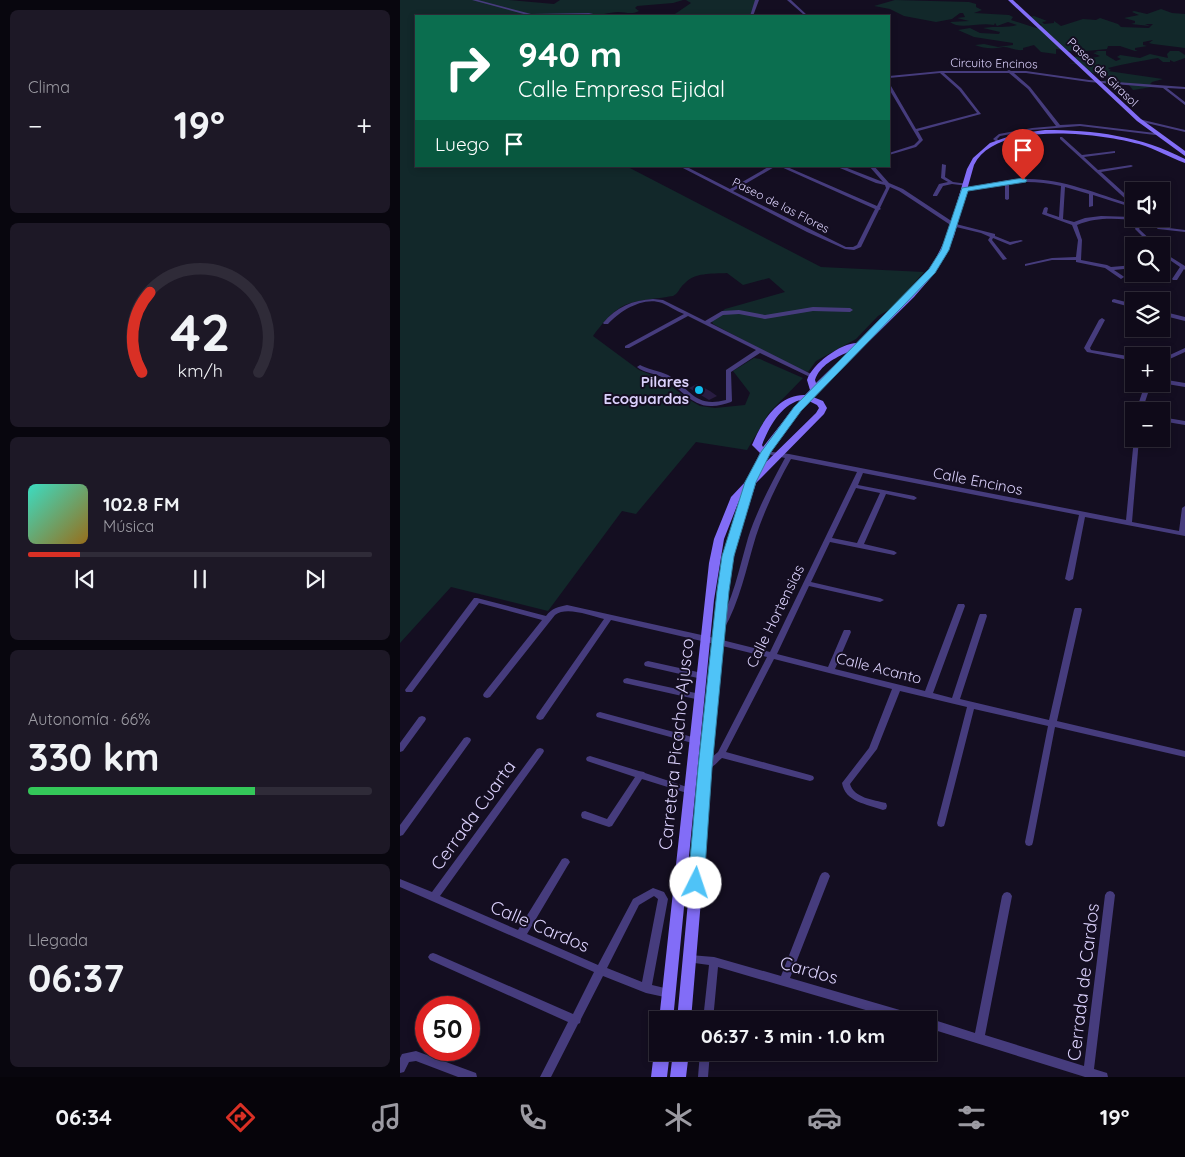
<!DOCTYPE html>
<html lang="es">
<head>
<meta charset="utf-8">
<style>
	:root { --surface:#0f0a19; --page:#1d1826; --text:#f1f3f6; --muted:#9b9aa2; --line:#2f2b38; --accent:#d93025 }
	body { margin:0; font-family:Quicksand,sans-serif; background:var(--page); color:var(--text); height:100vh; display:flex; flex-direction:column; font-size:19px; white-space:nowrap }
	* { box-sizing:border-box; margin:0 }
	p { font-size:16px; color:var(--muted) }
	.icon { flex:none; width:28px; height:28px; fill:none; stroke:currentColor; stroke-width:2; stroke-linecap:round; stroke-linejoin:round }
	.map { position:relative; flex:1; overflow:hidden }
	.panel { display:flex; flex-direction:column; gap:10px; padding:10px; background:#08060e; width:400px }
	.panel>* { flex:none }
	.hud { position:absolute; left:15px; top:15px; width:475px; height:152px; border-radius:0px; box-shadow:0 2px 8px #0003,0 0 0 1px var(--line); background:#0b6e4f; color:#fff; overflow:hidden }
	.buttons { position:absolute; left:725px; top:182px; display:grid; gap:10px }
	.buttons a { display:grid; place-items:center; width:45px; height:45px; border-radius:0px; background:var(--surface); box-shadow:0 2px 8px #0003,0 0 0 1px var(--line); font-size:25px }
	.speed { position:absolute; left:15px; top:996px; display:flex; gap:10px; font-size:25px; font-weight:700; text-align:center }
	.speed>* { display:grid; place-content:center; width:65px; height:65px; border-radius:50%; background:var(--surface); box-shadow:0 2px 8px #0003,0 0 0 1px var(--line); line-height:1 }
	.speed .limit { border:8px solid #d22; background:#fff; color:#111 }
	.pin { position:absolute; display:grid; place-items:center; width:42px; height:42px; color:#fff; margin:-51px -21px; border-radius:50% 50% 50% 0; rotate:-45deg; box-shadow:0 0 5px #0007 }
	.pin .icon { rotate:45deg }
	.me { position:absolute; width:55px; margin:-28px; rotate:4deg; stroke-linejoin:round; filter:drop-shadow(0 0 4px #0008) }
	.turn { display:flex; align-items:center; gap:18px; height:105px; padding:0 20px; font-size:22px }
	.turn .icon { width:65px; height:65px; stroke-width:2.5 }
	.turn b { display:block; font-size:35px; line-height:42px }
	.then { display:flex; align-items:center; height:48px; padding:0 20px; background:#0003; gap:10px; font-size:19px }
	.big { font-size:38px; font-weight:700; line-height:1.1 }
	.panel .card { flex:1; display:flex; flex-direction:column; justify-content:center; gap:8px; min-width:0; padding:0 18px; border-radius:8px; background:var(--page) }
	.panel .dial { align-items:center; gap:0 }
	.dial svg { height:130px; overflow:visible; fill:none; stroke:var(--line); stroke-width:7; stroke-linecap:round; text-anchor:middle }
	.dial text { fill:var(--text); stroke:none }
	.song { display:flex; align-items:center; gap:15px }
	.cover { width:60px; height:60px; border-radius:8px; background:linear-gradient(135deg,hsl(170 70% 55%),hsl(40 70% 35%)) }
	.played { height:5px; border-radius:2px; background:linear-gradient(90deg,var(--accent) 15%,var(--line) 15%) }
	.keys { display:flex; justify-content:space-around; direction:ltr }
	.heat { display:flex; justify-content:space-between; align-items:center; font-size:28px; direction:ltr }
	.charge { height:8px; border-radius:4px; background:linear-gradient(90deg,#34c759 66%,var(--line) 0) }
	.trip { position:absolute; left:249px; top:1011px; width:288px; height:50px; border-radius:0px; background:var(--surface); box-shadow:0 2px 8px #0003,0 0 0 1px var(--line); font-weight:700; line-height:50px; text-align:center }
	.dock { display:flex; height:80px; justify-content:space-around; align-items:center; background:#06040a; color:var(--muted) }
	.dock .icon { width:35px; height:35px }
	.dock .selected { color:var(--accent) }
	.dock b { font-size:22px; color:var(--text) }
	main { display:flex; flex:1; min-height:0 }
	.map>svg:first-child { display:block }
	.green { fill:#12282a }
	.building { fill:#281c41 }
	.lines { fill:none; stroke-linecap:round; stroke-linejoin:round }
	.street { fill:#463c7d; fill-rule:evenodd }
	.secondary { fill:#826df7; fill-rule:evenodd }
	.route { fill:#4fc3f7; stroke:#337fa1 }
	.poi-dot { fill:#0dbbec; stroke:#140e21; stroke-width:2 }
	.labels { text-anchor:middle; dominant-baseline:central; stroke-width:4; stroke-linejoin:round; paint-order:stroke }
	.far-street-label { font-size:12px; fill:#dbd1fc; stroke:#140e21 }
	.poi-label { font-size:15px; font-weight:bold; fill:#dbd1fc; stroke:#140e21; text-anchor:end }
	.street-label { font-size:15px; fill:#dbd1fc; stroke:#140e21 }
	.near-street-label { font-size:18px; fill:#dbd1fc; stroke:#140e21 }
</style>
</head>
<body>
<main>
<section class="panel">
<div class="card"><p>Clima</p>
<div class="heat"><a>−</a><b class="big">19°</b><a>+</a></div>
</div>
<div class="card dial"><svg viewBox="0 0 100 80">
<path d="M14 69A42 42 0 1 1 86 69"/>
<path d="M14 69A42 42 0 0 1 19 20" stroke="#d93025"/>
<text x="50" y="56" font-size="32" font-weight="700">42</text>
<text x="50" y="72" font-size="11">km/h</text>
</svg></div>
<div class="card">
<div class="song"><i class="cover"></i><div><b>102.8 FM</b><p>Música</p></div></div>
<div class="played"></div>
<div class="keys"><svg class="icon" aria-label="previous" viewBox="0 0 24 24"><path d="M18 5L8 12l10 7zM5 5v14"/></svg><svg class="icon" aria-label="pause" viewBox="0 0 24 24"><path d="M8 5v14M16 5v14"/></svg><svg class="icon" aria-label="next" viewBox="0 0 24 24"><path d="M6 5l10 7-10 7zM19 5v14"/></svg></div>
</div>
<div class="card"><p>Autonomía · 66%</p><b class="big">330 km</b><div class="charge"></div></div>
<div class="card"><p>Llegada</p><b class="big">06:37</b></div>
</section>
<div class="map">
<svg width="785" height="1077" viewBox="0 0 785 1077">
	<rect width="100%" height="100%" fill="#140e21"/>
	<path class="green" d="M0 0H109L154 4 160 0H283L273 3 237 6 235 8 239 11C231 15 226 12 218 12 213 12 209 13 204 14L212 16H16V166H226L421 267 524 272 492 308 478 316 456 339 416 361 408 372 396 368 313 324 312 321 325 309 385 292 369 278 343 285 327 273C311 274 295 272 284 284 279 288 279 293 273 296 230 303 222 297 193 336L239 370 262 379 288 399 300 406 315 408 345 405 350 393 333 371 354 358 360 359 403 378 369 413 347 450 296 442 236 514 222 511 148 611 51 587 0 643Z
		M286 0H356L350 16H272L291 3Z
		M495 0 569 2 576 4V7L582 10 574 13 609 15 613 17 611 20 636 28 642 25 629 17 634 16 647 21 642 22 644 24 654 23V21L661 26 683 19 696 20 700 18 718 24 721 27 749 28 753 24H745L750 26 731 24 735 23V21L724 18 739 15 732 12 734 11 747 14 761 9 772 13 785 14V48L753 44 749 43 753 40 743 42V45L747 46 735 48V50L738 51H735L720 46H708L707 49 676 52 656 49V54L641 52 634 45 623 48V50C616 51 610 47 603 47 593 49 585 49 575 45L584 44 598 47 613 45V43L574 37 558 30 570 28 580 33 599 34 600 32 583 28C595 26 607 28 617 25L608 22 597 26 595 23 594 25C578 22 560 30 550 22L569 21 557 18 565 17 563 13H560L552 19 536 22 504 16 490 9 474 6Z
		M695 51H706V55L716 61 721 59 717 57 720 55 740 58 750 54 768 58 767 54 770 51H779L785 55V58L774 62 770 60V62H763L758 58C741 61 728 63 708 68L711 70 708 71 763 79 752 82 750 84 755 86 752 87 733 90 728 84 702 82 708 78 684 70 677 64 668 63H675L674 57C684 55 690 60 700 56L693 53 698 52Z"/>
	<path class="building" d="M297 384 310 391 317 396 309 400 289 388Z"/>
	<g class="lines">
		<path class="street" d="M72 0H78L131 14 189 13 202 16 189 15 131 16Z
			M355 0H359L353 16H350Z
			M387 0H391L408 16H382L383 15 403 14Z
			M609 70 611 71H626L689 80 785 87V89L767 88 785 102V105L763 88 689 82 626 73H614L630 87 660 125 680 124 755 133 757 134 755 135 680 126 632 130 600 136 597 139 600 142 598 143 593 139 599 134 632 128 656 126 628 89 609 73H544L561 88 581 114 518 131 523 140 516 147 489 155V153L514 145 519 140 489 89V85L491 86 516 129 577 113 559 90 540 73 489 78V76L541 71H607Z
			M739 119 785 130V132L738 121 737 120Z
			M660 137H662L682 155 715 151V153H714L684 157 698 170 731 165 733 166 731 167 701 172 734 202V208L693 195V206L689 207V194L665 187 663 219 674 222 685 218 701 216 734 217V219H750L761 227 785 230V232L758 229 749 222 741 226 739 229 757 246H752L735 229 737 224 743 221C719 219 700 216 677 225L682 240 681 260 707 265 711 267 734 265V268L714 270 723 276 724 277 721 279 705 268 676 262V260H652L625 266V264L652 258 676 257 678 240 672 225 642 214 644 208 646 207 648 208 647 213 659 217 661 186C643 182 627 181 609 183V199L607 200 605 199V184L565 191H563V189C583 185 605 179 625 179 661 178 697 194 731 204L660 139Z
			M542 164 546 165 545 177 553 182 568 184V186L552 184 543 186 537 196H533V195L539 184 548 182 541 178Z
			M279 166H285L330 189 370 166H376L333 191 446 247H453L457 245 475 209 379 166H385L477 206 486 188 485 185 476 183 435 166H442L483 182 469 166H474L489 183 503 189 556 224 595 234V236L610 242 621 240 623 241 610 245 593 238 592 240 607 259 603 260 588 240 590 237 581 233 552 226 499 191 490 187 480 208 481 209 479 210 461 247 454 250 445 249 407 232Z
			M761 251 785 266V270L784 269 777 280H773L772 279 780 267 761 254Z
			M253 299 263 300 305 321 322 311 339 310 365 315 413 307 450 308 453 310 450 312 413 311 365 319 339 314 323 315 310 323 415 376 414 377H410L360 353 331 372 332 401 331 402C325 404 318 406 312 406 291 407 279 386 262 377 254 373 244 373 237 367L240 365 242 366C250 370 260 371 268 375 291 389 294 408 326 400V370L356 350 288 316 229 348H225V346L284 314C276 311 269 306 262 303 243 296 220 311 208 324H204L203 323C216 307 233 300 253 299Z
			M714 299 734 304V308L712 302V300Z
			M761 311 785 317V321L761 315Z
			M702 318 705 320 690 348 691 350 734 357V361L687 352 684 348 699 320Z
			M785 348V352L761 363V359Z
			M761 379 785 383V387L761 383Z
			M745 384H751L742 411H736Z
			M761 417 785 421V425L761 421Z
			M734 438V439H739L732 522 779 531 782 508 785 506V536L685 517 673 579 669 581 665 579 679 515 463 473 458 485 514 496 517 498 514 500 486 494 464 544 494 551 497 553 494 555 430 542 411 582 480 598 484 600 480 602 409 586 377 654 428 667 443 632 444 630H450L451 632 435 669 525 691 557 606 558 604H564L565 606 533 693 552 698 579 616 580 614H586L587 616 560 699 649 720 674 610 675 608H681L682 610 657 721 785 751V757L655 727 633 842 632 845 629 846 626 845 625 842 648 726 574 709 545 823 544 826 541 827 538 826 537 823 567 707 500 691 477 749 450 784C454 798 474 800 486 803L487 806 486 809 483 810C467 804 445 802 442 783L469 748 492 689 374 659 326 752 410 775 413 776 414 778 413 780 410 781 322 758C317 762 311 771 304 768L303 766 304 764 318 752 367 657 306 642 211 620 143 719 140 720 137 719 136 717 137 715 204 619C190 616 167 606 155 615L90 697 87 698 84 697 83 695 84 693 142 620 79 603 12 692H6L5 690 74 598H77L146 616C152 608 158 607 167 605L306 636 370 652 457 472 391 459C377 484 365 509 356 536 346 569 340 601 323 631H317L316 629C333 601 339 569 348 538 357 510 371 484 385 458L364 453 363 452 364 451 389 454 726 520ZM456 488 480 493 457 543 432 538Z
			M248 661 302 673 305 674 306 676 305 678 302 679 245 666 244 664 245 662Z
			M227 678 300 694 303 695 304 697 303 699 300 700 224 683 223 681 224 679Z
			M200 712 296 738 299 739 300 741 299 743 296 744 197 717 196 715 197 713Z
			M22 716 25 717 26 719 25 721 3 751 0 752V743L19 717Z
			M67 737 70 738 71 740 70 742 3 835 0 836V825L64 738Z
			M140 748 143 749 144 751 143 753 40 896 118 930 162 859 165 858 168 859 170 862 168 865 127 934 198 965 233 899 253 888 264 892 268 899 252 985 273 990 274 993 273 996 269 998 246 993 203 976 181 1019 180 1023 178 1024 151 1077H140L168 1022 30 960 28 957 30 954 33 953 36 954 173 1014 194 972 0 887V879L32 892 137 749ZM254 896 258 899 242 982 207 968 239 905Z
			M190 756 239 771 244 772 245 773 293 789 294 791 293 793 290 794 242 779 212 826 209 827 182 818 181 815 182 812 185 811 207 819 235 777 187 761 186 759 187 757Z
			M425 872 428 873 430 876 390 978 517 1015 521 1017 522 1020H500L318 967 313 1020H303L309 965 287 962 285 959 287 956 290 955 314 957 381 976 420 876 422 873Z
			M710 891 713 892 715 895 694 1069 707 1073 708 1077H685L528 1028V1020H524L528 1018 575 1033 602 896 604 893 607 892 610 893 612 896 585 1035 684 1066 705 895 707 892Z
			M16 1051 76 1073 77 1077H58L16 1061 9 1062 4 1072 0 1073V1058L2 1054Z
			M300 1052H310L308 1077H298Z"/>
		<path class="secondary" d="M608 0H613L741 119 785 151V156L737 121Z
			M645 130C694 130 741 136 785 159V163C769 157 756 149 739 144 700 133 596 120 574 165L554 236 546 255 534 274 514 297 413 397 423 401 427 408 424 414 356 483 336 546 326 601 291 1020H277L316 601 326 546 340 498 324 539 314 600 273 1020H259L309 563 314 539 331 497 347 480 360 453 352 445C361 423 378 394 405 395L410 390 407 380C412 364 441 343 457 343L509 294 533 264 547 236 567 169 573 158 590 143 616 134ZM448 352 416 383 415 380C420 365 435 358 448 352ZM400 400 363 447 362 445C369 427 380 406 400 400ZM409 401 417 405 419 408 416 413 363 465 382 433Z
			M258 1046V1052H270L267 1077H251L254 1052Z
			M273 1052H289L286 1077H270Z"/>
	</g>
	<path class="route" d="M623 178 627 180 626 182 568 191 549 250 535 273 401 411 371 452 356 482 334 556 329 591 312 768 304 883 302 887 296 889 291 887 288 883 298 768 317 591 322 556 345 482 361 452 394 407 529 269 541 250 562 188Z"/>
	<circle class="poi-dot" cx="299" cy="390" r="5"/>
	<g class="labels">
		<g class="far-street-label">
			<text transform="translate(594 63) rotate(1)">Circuito Encinos</text>
			<text transform="translate(703 72) rotate(44)">Paseo de Girasol</text>
			<text transform="translate(381 205) rotate(27)">Paseo de las Flores</text>
		</g>
		<g class="poi-label">
			<text x="289" y="381">Pilares<tspan x="289" dy="17">Ecoguardas</tspan></text>
		</g>
		<g class="street-label">
			<text transform="translate(578 481) rotate(11)">Calle Encinos</text>
			<text transform="translate(375 616) rotate(-64)">Calle Hortensias</text>
			<text transform="translate(479 668) rotate(14)">Calle Acanto</text>
		</g>
		<g class="near-street-label">
			<text transform="translate(276 744) rotate(-84)">Carretera Picacho-Ajusco</text>
			<text transform="translate(73 815) rotate(-54)">Cerrada Cuarta</text>
			<text transform="translate(140 926) rotate(23)">Calle Cardos</text>
			<text transform="translate(409 970) rotate(16)">Cardos</text>
			<text transform="translate(683 982) rotate(-83)">Cerrada de Cardos</text>
		</g>
	</g>
</svg>
<div class="buttons">
<a><svg class="icon" aria-label="sound" viewBox="0 0 24 24"><path d="M4 9h4l5-4v14l-5-4H4zM17 9q2 3 0 6"/></svg></a>
<a><svg class="icon" aria-label="search" viewBox="0 0 24 24"><circle cx="10" cy="10" r="6"/><path d="M15 15l6 6"/></svg></a>
<a><svg class="icon" aria-label="layers" viewBox="0 0 24 24"><path d="M12 4l9 5-9 5-9-5zM3 14l9 5 9-5"/></svg></a>
<a>+</a>
<a>−</a>
</div>
<div class="speed"><div class="limit">50</div></div>
<div class="pin" style="left:623px;top:180px;background:#d93025"><svg class="icon" aria-label="arrive" viewBox="0 0 24 24"><path d="M6 21V4h12l-3 4 3 4H6"/></svg></div>
<svg class="me" style="left:296px;top:883px" viewBox="-20 -20 40 40"><circle r="19" fill="#fff"/><path d="M0-13L10 11 0 6-10 11z" fill="#4fc3f7"/></svg>
<div class="trip">06:37 · 3 min · 1.0 km</div>
<div class="hud">
<div class="turn"><svg class="icon" aria-label="right" viewBox="0 0 24 24"><path d="M7 20v-9h11M14 6l5 5-5 5"/></svg><div><b>940 m</b>Calle Empresa Ejidal</div></div>
<div class="then">Luego<svg class="icon" aria-label="arrive" viewBox="0 0 24 24"><path d="M6 21V4h12l-3 4 3 4H6"/></svg></div>
</div>
</div>
</main>
<nav class="dock">
<b>06:34</b>
<svg class="icon selected" aria-label="directions" viewBox="0 0 24 24"><path d="M12 3l9 9-9 9-9-9zM9 14v-3h6M13 9l2 2-2 2"/></svg>
<svg class="icon" aria-label="music" viewBox="0 0 24 24"><path d="M9 18V5l10-2v13"/><circle cx="6" cy="18" r="3"/><circle cx="16" cy="16" r="3"/></svg>
<svg class="icon" aria-label="phone" viewBox="0 0 24 24"><path d="M5 4h4l2 5-3 2q2 4 5 5l2-3 5 2v4C11 20 4 13 5 4z"/></svg>
<svg class="icon" aria-label="climate" viewBox="0 0 24 24"><path d="M12 3v18M4 7l16 10M4 17L20 7"/></svg>
<svg class="icon" aria-label="car" viewBox="0 0 24 24"><path d="M5 17H2v-5l4-1 3-4h7l3 4 3 1v5h-3M9 17h6M6 11h13"/><circle cx="7" cy="17" r="2"/><circle cx="17" cy="17" r="2"/></svg>
<svg class="icon" aria-label="filters" viewBox="0 0 24 24"><path d="M4 7h16M4 17h16"/><circle cx="9" cy="7" r="2"/><circle cx="15" cy="17" r="2"/></svg>
<b>19°</b>
</nav>
</body>
</html>
